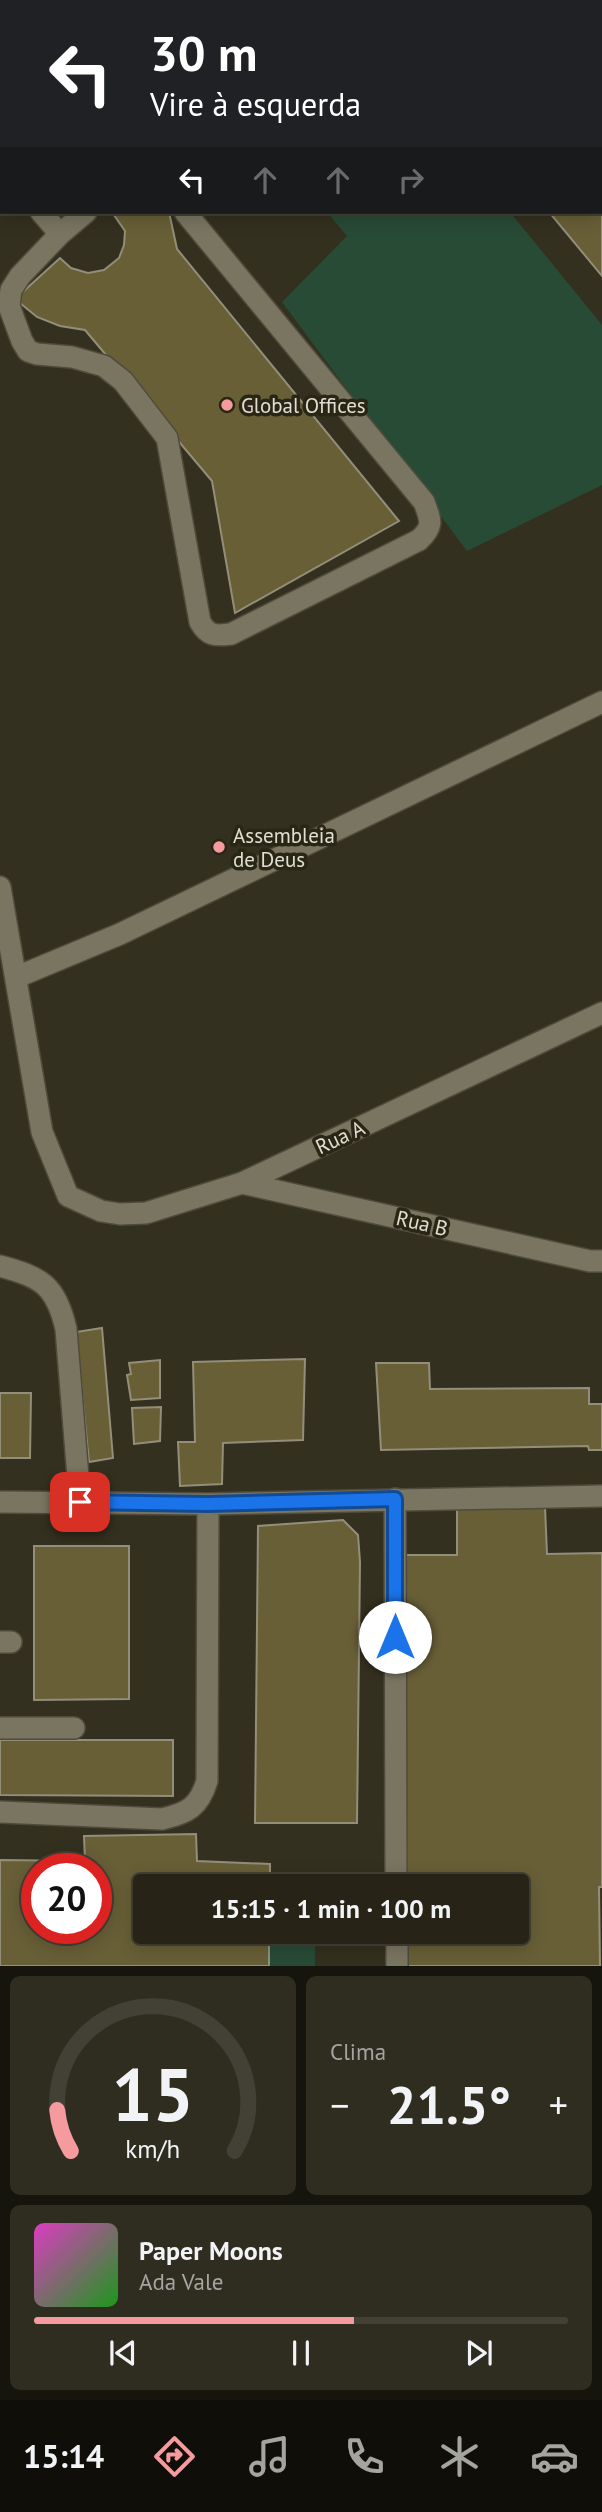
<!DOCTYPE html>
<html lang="pt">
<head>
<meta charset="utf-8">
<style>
	:root { --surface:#272417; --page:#2f2c20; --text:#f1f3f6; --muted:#a4a4a1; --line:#434136; --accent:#f59b9d }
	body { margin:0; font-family:"PT Sans",sans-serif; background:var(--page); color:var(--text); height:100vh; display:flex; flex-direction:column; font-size:26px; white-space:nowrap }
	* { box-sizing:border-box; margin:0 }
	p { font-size:23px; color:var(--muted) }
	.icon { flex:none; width:38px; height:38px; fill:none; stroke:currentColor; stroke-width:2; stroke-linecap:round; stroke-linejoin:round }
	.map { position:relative; height:1966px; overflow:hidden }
	.sheet { display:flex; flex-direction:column; gap:10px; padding:10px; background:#15140d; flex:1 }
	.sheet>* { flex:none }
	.top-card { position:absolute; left:0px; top:0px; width:602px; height:214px; box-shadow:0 4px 18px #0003,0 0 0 2px var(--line); background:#202124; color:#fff; overflow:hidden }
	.speed { position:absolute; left:21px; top:1853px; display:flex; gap:14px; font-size:35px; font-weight:700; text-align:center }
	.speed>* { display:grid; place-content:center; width:91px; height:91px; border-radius:50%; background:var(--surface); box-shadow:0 4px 18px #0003,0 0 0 2px var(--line); line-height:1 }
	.speed .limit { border:10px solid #d22; background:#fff; color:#111 }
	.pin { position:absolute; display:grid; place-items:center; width:60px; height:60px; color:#fff; margin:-30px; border-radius:14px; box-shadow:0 4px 10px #0006 }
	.me { position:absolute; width:77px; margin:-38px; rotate:0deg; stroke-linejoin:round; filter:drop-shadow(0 0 5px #0008) }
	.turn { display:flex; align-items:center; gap:24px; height:147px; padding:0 35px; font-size:32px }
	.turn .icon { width:91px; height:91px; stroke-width:2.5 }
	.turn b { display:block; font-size:49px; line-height:60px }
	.lanes { display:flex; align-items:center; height:66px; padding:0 35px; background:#0003; justify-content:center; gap:35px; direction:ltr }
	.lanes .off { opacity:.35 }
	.big { font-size:52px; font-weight:600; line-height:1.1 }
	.sheet .tile { flex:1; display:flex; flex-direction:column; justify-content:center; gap:10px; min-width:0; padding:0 24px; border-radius:10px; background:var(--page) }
	.sheet .dial { align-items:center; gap:0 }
	.dial svg { height:182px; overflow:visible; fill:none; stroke:var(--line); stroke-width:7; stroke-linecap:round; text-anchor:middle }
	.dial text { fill:var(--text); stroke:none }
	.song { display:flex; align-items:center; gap:21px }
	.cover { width:84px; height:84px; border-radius:10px; background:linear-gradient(135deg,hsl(310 70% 55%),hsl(120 70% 35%)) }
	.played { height:7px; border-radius:4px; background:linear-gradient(90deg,var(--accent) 60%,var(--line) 60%) }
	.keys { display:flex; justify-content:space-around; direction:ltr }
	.heat { display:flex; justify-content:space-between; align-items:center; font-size:38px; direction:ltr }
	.sheet .tiles { flex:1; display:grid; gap:10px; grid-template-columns:1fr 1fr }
	.tile:last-child { grid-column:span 2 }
	.trip { position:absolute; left:133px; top:1874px; width:396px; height:70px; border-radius:7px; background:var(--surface); box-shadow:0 4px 18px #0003,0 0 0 2px var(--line); font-weight:600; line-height:70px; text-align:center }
	.menu { display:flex; height:112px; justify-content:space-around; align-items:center; background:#100e09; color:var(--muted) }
	.menu .icon { width:49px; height:49px }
	.menu .selected { color:var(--accent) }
	.menu b { font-size:32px; color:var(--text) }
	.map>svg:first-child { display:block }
	.green { fill:#284b36 }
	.building { fill:#685f37; stroke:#938e7a; stroke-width:2; fill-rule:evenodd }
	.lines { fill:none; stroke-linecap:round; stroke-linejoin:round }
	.minor-casing { stroke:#4f4b3c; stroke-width:24 }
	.major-casing { stroke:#4f4b3c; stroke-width:24 }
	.minor { stroke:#7a7561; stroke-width:21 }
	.major { stroke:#9a854d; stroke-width:21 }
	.route-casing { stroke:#114b97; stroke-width:18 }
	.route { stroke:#1a73e8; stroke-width:12 }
	.poi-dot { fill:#f59b9d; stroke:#2a2615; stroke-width:2.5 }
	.labels { text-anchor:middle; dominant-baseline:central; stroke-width:7; stroke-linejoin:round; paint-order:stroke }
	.poi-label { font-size:21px; fill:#e0ded3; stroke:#2a2615; text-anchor:start }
	.street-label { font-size:21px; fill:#e0ded3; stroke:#2a2615 }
</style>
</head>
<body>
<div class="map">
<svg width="602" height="1966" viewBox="0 0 602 1966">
	<rect width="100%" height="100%" fill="#34301f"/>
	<path class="green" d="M327 212H510L602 325V485L467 551 282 302 347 236Z
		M269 1935H315V1966H269Z"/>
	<path class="building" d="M602 159V276L549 212H600Z
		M119 212H169L177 249 399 521 235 613 212 481 85 330 60 326 37 317 15 299 60 258 71 268 88 273 104 270 119 258 124 245 125 231 114 215Z
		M102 1328 113 1458 89 1462 76 1332Z
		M305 1359 303 1440 223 1443 222 1484 180 1486 178 1442H195L193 1362Z
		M160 1360V1398L131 1400 127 1375 131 1374 129 1363Z
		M376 1363H429L430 1389 589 1388V1404H602V1450H589L588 1446 381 1450Z
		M0 1393H31L30 1458H0Z
		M161 1407 160 1441 134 1444 132 1408Z
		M545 1507 547 1554 602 1553V1887H599L600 1966H407V1932H516V1886H407L403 1555H457V1508Z
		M343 1520 358 1535 360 1562 357 1823H255L258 1526Z
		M34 1546H129V1699L34 1700Z
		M0 1740H173V1796L0 1795Z
		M196 1834 197 1861 270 1864V1886H145V1932H269V1966H0V1860L85 1861 84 1836ZM37 1869H96V1928H37Z"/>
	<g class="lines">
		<g class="minor-casing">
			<path id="minor" d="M429 0 430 2
				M514 0 515 2
				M601 0 602 1
				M531 2 533 0
				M600 103 602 105
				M0 130 2 132
				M600 142 602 140
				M0 166 2 168
				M41 212 60 234
				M86 212 60 234 20 276 11 290 9 306 22 341 28 351 37 354 72 357 104 366 123 381 167 438 200 622C208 636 215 636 231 634L419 540C434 526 431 521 424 502L185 212
				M0 887 42 1132 68 1196 101 1211 120 1214 146 1213 242 1183 602 1013
				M17 977 120 934 602 702
				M242 1183 590 1261H602
				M0 1266C41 1277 56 1285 66 1329L80 1502
				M395 1499 396 1886
				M0 1502 208 1504 602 1496
				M0 1642H11
				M0 1728H74
				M0 1812 162 1819C188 1813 199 1807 207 1781L208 1504
				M397 1932V1966"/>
		</g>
		<g class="major-casing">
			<path id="major" d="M41 2 43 0
				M118 2 120 0
				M0 31 2 30
				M0 106 2 105"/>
		</g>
		<use href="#minor" class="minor"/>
		<use href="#major" class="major"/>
	</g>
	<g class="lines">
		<g class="route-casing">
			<path id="route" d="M80 1502 208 1504 395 1499V1637"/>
		</g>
		<use href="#route" class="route"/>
	</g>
	<g class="poi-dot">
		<circle cx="227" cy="405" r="7"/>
		<circle cx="219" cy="847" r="7"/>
	</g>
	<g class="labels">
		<g class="poi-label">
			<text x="241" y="405">Global Offices</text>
			<text x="233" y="835">Assembleia<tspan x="233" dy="24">de Deus</tspan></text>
		</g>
		<g class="street-label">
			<text transform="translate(340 1137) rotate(-25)">Rua A</text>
			<text transform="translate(422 1223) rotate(13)">Rua B</text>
		</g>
	</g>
</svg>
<div class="speed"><div class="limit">20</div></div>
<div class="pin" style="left:80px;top:1502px;background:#d93025"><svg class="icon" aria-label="arrive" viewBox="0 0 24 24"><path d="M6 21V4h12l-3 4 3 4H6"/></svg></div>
<svg class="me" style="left:395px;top:1637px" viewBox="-20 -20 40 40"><circle r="19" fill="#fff"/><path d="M0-13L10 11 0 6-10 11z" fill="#1a73e8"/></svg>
<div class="trip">15:15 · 1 min · 100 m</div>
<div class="top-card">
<div class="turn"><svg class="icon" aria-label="left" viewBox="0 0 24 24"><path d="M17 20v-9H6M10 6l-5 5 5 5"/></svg><div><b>30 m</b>Vire à esquerda</div></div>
<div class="lanes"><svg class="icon" aria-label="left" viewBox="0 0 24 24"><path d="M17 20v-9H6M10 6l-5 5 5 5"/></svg><svg class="icon off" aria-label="ahead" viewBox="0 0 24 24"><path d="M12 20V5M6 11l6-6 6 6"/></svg><svg class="icon off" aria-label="ahead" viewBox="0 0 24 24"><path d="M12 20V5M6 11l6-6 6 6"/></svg><svg class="icon off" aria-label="right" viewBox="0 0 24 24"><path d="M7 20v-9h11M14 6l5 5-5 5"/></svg></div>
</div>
</div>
<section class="sheet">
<div class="tiles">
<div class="tile dial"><svg viewBox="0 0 100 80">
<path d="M14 69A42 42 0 1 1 86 69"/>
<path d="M14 69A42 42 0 0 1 8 51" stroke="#f59b9d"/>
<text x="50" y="56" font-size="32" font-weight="700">15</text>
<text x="50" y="72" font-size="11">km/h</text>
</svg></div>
<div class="tile"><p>Clima</p>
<div class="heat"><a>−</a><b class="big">21.5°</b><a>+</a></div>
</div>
<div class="tile">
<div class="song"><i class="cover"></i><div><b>Paper Moons</b><p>Ada Vale</p></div></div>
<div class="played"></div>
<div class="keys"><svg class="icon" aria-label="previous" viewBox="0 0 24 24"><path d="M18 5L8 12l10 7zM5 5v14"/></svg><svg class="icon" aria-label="pause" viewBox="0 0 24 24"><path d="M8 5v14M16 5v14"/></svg><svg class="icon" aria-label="next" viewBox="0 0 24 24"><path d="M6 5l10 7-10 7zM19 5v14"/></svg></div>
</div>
</div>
</section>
<nav class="menu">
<b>15:14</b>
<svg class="icon selected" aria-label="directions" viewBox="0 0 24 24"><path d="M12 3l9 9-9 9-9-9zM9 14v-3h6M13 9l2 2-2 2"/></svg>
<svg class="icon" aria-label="music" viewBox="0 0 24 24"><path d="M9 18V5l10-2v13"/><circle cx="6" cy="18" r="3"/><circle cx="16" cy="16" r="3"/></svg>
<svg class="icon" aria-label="phone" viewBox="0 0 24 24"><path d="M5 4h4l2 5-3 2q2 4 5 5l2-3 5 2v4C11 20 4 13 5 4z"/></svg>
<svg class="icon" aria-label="climate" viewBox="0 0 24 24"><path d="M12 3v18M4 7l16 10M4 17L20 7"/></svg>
<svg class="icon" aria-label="car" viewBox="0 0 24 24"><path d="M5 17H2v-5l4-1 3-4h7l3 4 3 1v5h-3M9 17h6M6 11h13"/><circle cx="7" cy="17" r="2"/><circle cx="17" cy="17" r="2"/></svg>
</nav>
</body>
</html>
